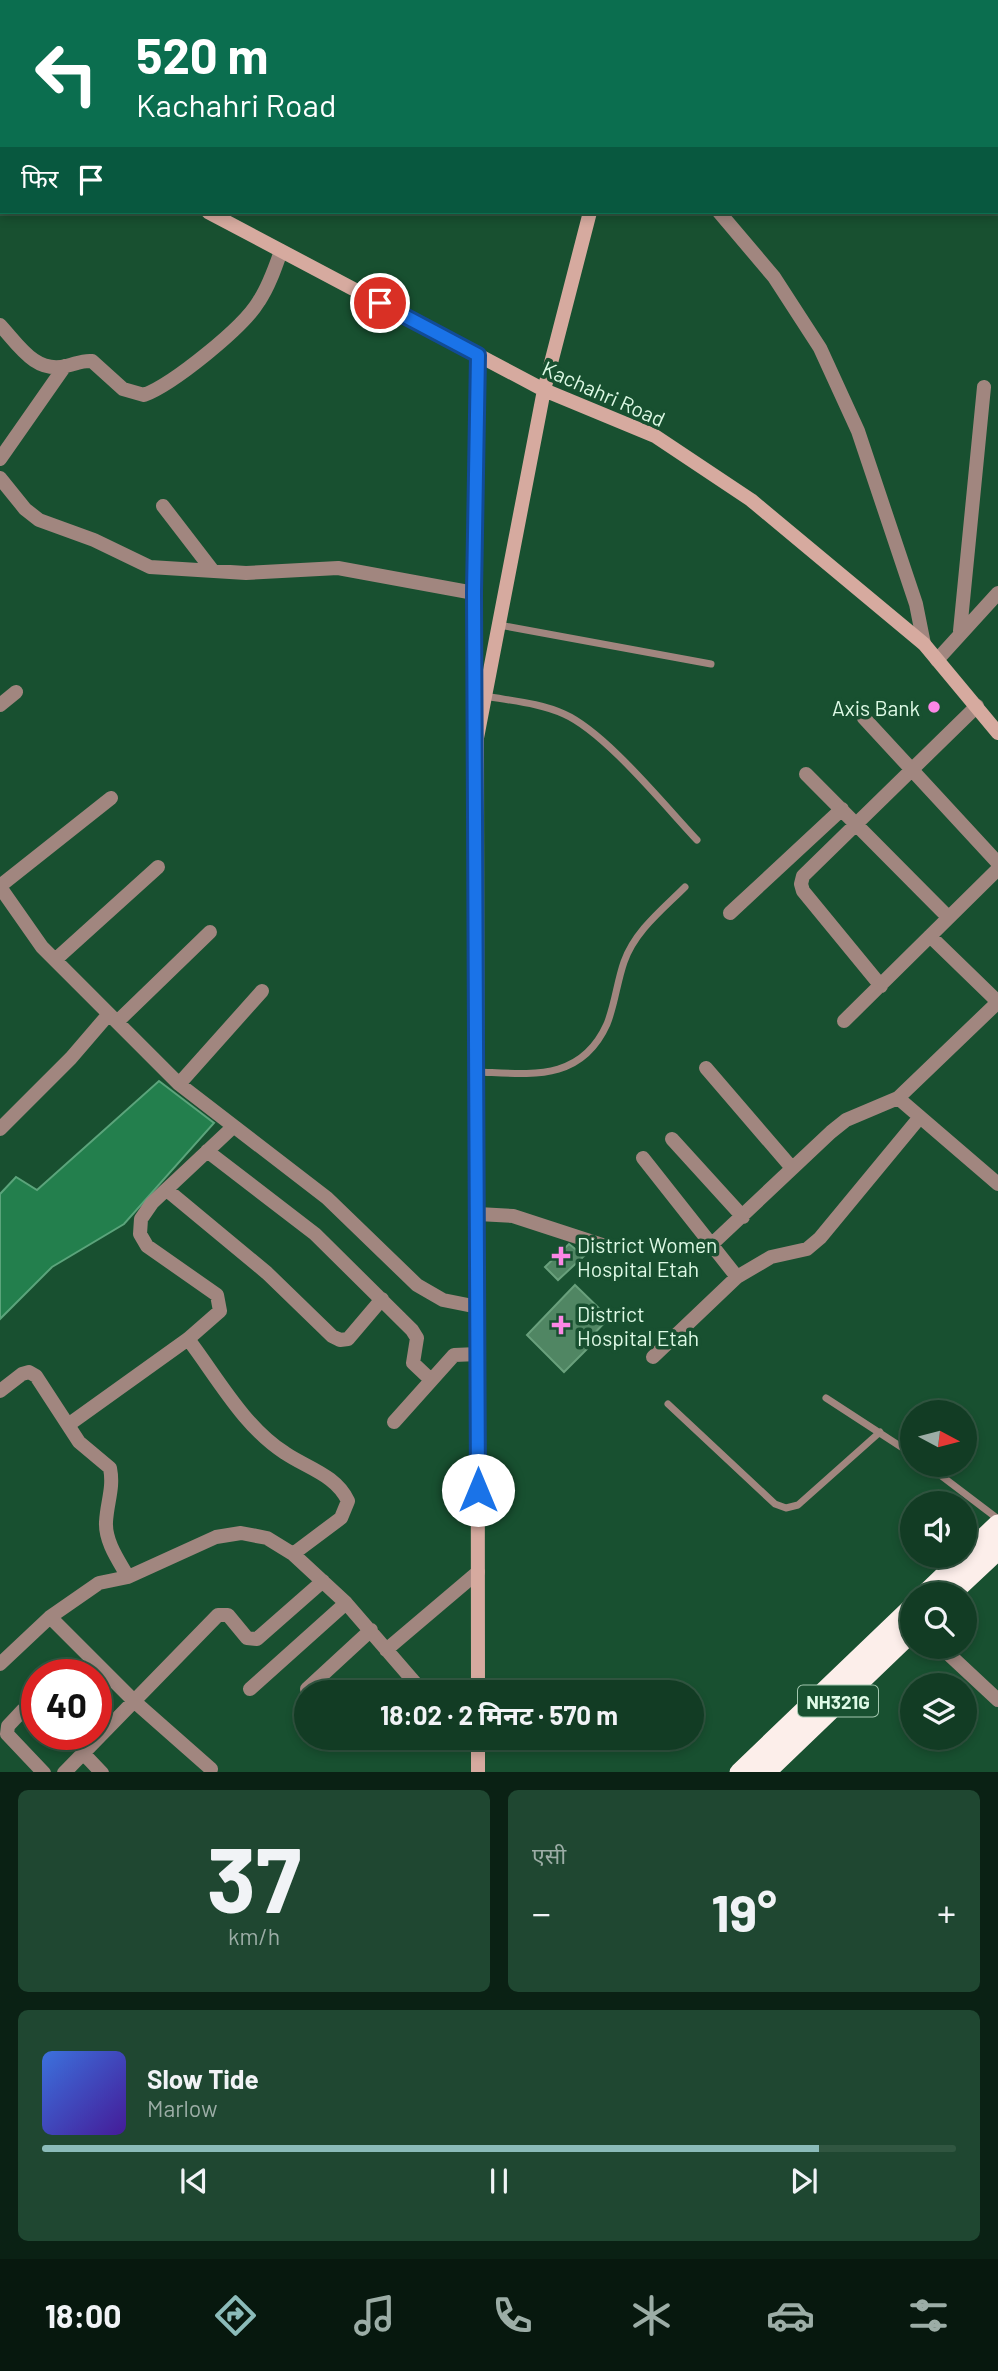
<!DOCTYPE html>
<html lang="hi">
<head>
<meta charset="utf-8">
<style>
	:root { --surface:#123c24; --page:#1f4731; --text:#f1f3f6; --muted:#9cada6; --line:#315641; --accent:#8bbbb9 }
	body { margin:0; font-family:Barlow,"Noto Sans Devanagari",sans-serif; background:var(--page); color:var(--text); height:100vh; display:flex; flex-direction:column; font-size:26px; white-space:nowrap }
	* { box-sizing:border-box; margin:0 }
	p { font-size:23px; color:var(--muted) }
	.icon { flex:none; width:38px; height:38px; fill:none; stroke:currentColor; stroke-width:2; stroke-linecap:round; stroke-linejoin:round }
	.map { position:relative; height:1772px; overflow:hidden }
	.sheet { display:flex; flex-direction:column; gap:18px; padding:18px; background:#0a2114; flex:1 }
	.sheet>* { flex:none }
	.top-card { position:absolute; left:0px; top:0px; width:999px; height:214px; box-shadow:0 4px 10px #0003,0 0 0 2px var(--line); background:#0b6e4f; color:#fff; overflow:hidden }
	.needle { width:46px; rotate:97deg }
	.tools { position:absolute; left:900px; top:1400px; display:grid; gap:14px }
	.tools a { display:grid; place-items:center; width:77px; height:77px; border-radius:50%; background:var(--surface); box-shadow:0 4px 10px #0003,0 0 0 2px var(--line); font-size:35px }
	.speed { position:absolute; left:21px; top:1659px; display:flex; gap:14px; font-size:35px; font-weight:700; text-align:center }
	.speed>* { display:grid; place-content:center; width:91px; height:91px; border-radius:50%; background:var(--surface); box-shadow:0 4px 10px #0003,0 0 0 2px var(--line); line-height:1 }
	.speed .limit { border:10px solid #d22; background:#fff; color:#111 }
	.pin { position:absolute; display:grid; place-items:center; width:60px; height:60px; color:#fff; margin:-30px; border:4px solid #fff; border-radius:50%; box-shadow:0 2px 7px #0007 }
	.me { position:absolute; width:77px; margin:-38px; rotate:0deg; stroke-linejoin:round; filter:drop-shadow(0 0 5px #0008) }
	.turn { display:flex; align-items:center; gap:24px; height:147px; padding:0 21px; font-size:32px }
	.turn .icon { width:91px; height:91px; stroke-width:2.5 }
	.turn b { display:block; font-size:49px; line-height:60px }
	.then { display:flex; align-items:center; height:66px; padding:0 21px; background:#0003; gap:14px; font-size:26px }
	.big { font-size:52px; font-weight:700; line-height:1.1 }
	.sheet .widget { flex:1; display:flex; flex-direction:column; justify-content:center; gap:10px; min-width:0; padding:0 24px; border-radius:10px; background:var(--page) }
	.sheet .dial { align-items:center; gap:0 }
	.dial b { font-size:91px; line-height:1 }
	.song { display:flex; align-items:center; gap:21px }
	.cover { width:84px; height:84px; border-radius:10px; background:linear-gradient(135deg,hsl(220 70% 55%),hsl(260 70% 35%)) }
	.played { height:7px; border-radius:4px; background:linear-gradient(90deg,var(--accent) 85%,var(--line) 85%) }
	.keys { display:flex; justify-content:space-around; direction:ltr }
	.heat { display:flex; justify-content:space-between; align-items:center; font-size:38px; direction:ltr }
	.sheet .tiles { flex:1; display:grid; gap:18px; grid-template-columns:1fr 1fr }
	.widget:last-child { grid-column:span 2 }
	.trip { position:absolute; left:294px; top:1680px; width:410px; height:70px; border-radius:35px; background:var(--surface); box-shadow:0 4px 10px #0003,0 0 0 2px var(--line); font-weight:700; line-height:70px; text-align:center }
	.dock { display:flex; height:112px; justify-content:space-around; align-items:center; background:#07180e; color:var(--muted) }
	.dock .icon { width:49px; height:49px }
	.dock .current { color:var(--accent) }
	.dock b { font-size:32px; color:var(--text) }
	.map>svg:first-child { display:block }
	.water { fill:#237f4d; stroke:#5ba47b; stroke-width:2 }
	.building { fill:#508663; stroke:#69a07c; stroke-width:2 }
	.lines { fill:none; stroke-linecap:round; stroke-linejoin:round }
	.lane { stroke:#a1867f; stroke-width:7 }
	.street { stroke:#a1867f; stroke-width:14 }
	.secondary { stroke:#d6aa9f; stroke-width:14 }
	.highway { stroke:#fceeea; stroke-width:21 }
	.route-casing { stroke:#114b97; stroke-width:18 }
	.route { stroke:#1a73e8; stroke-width:12 }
	.poi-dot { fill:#fb87e5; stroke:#185030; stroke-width:2.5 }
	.labels { text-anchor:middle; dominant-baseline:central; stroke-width:7; stroke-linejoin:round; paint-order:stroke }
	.shield { fill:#185030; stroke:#a3c7af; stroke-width:2 }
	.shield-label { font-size:19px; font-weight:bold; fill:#defae6 }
	.street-label { font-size:21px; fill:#defae6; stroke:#185030 }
	.poi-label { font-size:21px; fill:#defae6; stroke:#185030; text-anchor:start }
</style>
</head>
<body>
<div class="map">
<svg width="998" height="1773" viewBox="0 0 998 1773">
	<rect width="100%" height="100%" fill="#185030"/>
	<path class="water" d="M159 1081 214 1123 124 1224 52 1267 0 1319V1194L16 1177 37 1190Z"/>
	<path class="building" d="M569 1244 584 1256 558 1280 545 1267Z
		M575 1285 609 1318 587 1341 591 1345 564 1372 527 1335Z"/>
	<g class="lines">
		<path class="lane" d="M777 2 779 0
			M499 625 711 664
			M485 696C512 701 540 703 564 714 605 732 664 805 697 840
			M478 1072C531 1074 581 1082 607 1024 615 1004 617 982 624 962 635 931 662 910 685 887
			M826 1398 912 1454
			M668 1404 775 1504 786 1508 798 1505 880 1432
			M927 1465 998 1519"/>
		<path class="street" d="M719 212 774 277 820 348 858 431 916 604 924 644
			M0 325C18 344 35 374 66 366 76 364 82 360 92 361L123 389 144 395C173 384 243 328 259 301 269 286 275 268 281 251
			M0 459 65 366
			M0 478 25 509 39 520 94 540 150 567 246 573 338 568 474 593
			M163 506 213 571
			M960 631 984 387
			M937 660 998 593
			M0 705 16 692
			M864 718 998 863
			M806 774 948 917
			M0 886 111 798
			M0 887 42 947 179 1084 327 1198 417 1285 443 1300 478 1307
			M730 913 842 809
			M930 936 998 1002
			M55 960 158 867
			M881 986 803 891 801 884 803 876 977 706
			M844 1021 998 869
			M117 1022 210 932
			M706 1068 792 1168
			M179 1084 262 991
			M898 1098 998 1184
			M0 1129 71 1058 108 1015
			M672 1139 743 1217
			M207 1151 315 1234 412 1330 417 1338 413 1363 431 1380
			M643 1158 737 1277
			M167 1190 267 1273 332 1336 340 1340 348 1339 382 1299
			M478 1214 513 1216 605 1246
			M711 1245 831 1132 846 1120 898 1098 998 1002
			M188 1339C217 1377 244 1427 285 1453 307 1468 336 1475 348 1501L341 1518 293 1554
			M653 1357 737 1277 771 1257 807 1249 820 1238 920 1117
			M0 1391 22 1374 29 1372 36 1376 79 1442 110 1468C114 1488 107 1502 106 1522 105 1542 119 1561 128 1577
			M394 1422 454 1355 478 1354
			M68 1425 188 1339 220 1311 217 1295 147 1246 140 1234 141 1219 152 1203 233 1127
			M50 1617 135 1702 211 1769
			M941 1647 998 1700
			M386 1650 478 1572
			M0 1664 50 1617 99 1583 128 1577 216 1537 241 1533 267 1538 293 1554 346 1603 423 1692
			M250 1689 346 1603
			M307 1689 371 1630
			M23 1710 8 1726 7 1734 44 1773
			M83 1753 102 1773
			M64 1773 218 1615H228L247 1638 257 1639 323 1581"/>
		<path class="secondary" d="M112 2V0
			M648 2V0
			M208 212 544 390 655 436 751 500 924 644 998 733
			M476 709 474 593 478 355
			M478 1692 477 738 544 390 590 212
			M478 1738V1773"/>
		<path class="highway" d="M926 1594 998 1525
			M950 1594 998 1549
			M740 1773 912 1608
			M764 1773 912 1631"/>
	</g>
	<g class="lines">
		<g class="route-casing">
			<path id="route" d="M380 303 478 355 474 593 478 1490"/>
		</g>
		<use href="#route" class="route"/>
	</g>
	<g class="poi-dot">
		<circle cx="934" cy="707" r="7"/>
		<path d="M557.5 1245.5h7v7h7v7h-7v7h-7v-7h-7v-7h7z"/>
		<path d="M557.5 1314.5h7v7h7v7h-7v7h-7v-7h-7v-7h7z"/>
	</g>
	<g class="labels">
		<rect class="shield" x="798" y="1685.5" width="80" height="31" rx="5"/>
		<g class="shield-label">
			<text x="838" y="1701">NH321G</text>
		</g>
		<g class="street-label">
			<text transform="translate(604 393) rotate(24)">Kachahri Road</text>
		</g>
		<g class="poi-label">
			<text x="920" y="707" text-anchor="end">Axis Bank</text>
			<text x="577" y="1244">District Women<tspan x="577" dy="24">Hospital Etah</tspan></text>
			<text x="577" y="1313">District<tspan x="577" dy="24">Hospital Etah</tspan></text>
		</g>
	</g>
</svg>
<div class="tools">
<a><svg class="needle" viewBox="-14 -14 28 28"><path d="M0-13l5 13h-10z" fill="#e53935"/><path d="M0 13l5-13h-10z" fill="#9cada6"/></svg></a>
<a><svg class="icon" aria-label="sound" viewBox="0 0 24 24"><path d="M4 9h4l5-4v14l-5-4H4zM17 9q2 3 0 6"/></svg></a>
<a><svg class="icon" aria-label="search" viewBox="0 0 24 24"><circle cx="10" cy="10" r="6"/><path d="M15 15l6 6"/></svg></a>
<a><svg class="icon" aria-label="layers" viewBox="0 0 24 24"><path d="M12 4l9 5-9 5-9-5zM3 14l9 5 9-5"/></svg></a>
</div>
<div class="speed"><div class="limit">40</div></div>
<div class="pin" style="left:380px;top:303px;background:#d93025"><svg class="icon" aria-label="arrive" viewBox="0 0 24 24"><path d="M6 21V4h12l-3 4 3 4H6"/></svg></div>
<svg class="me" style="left:478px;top:1490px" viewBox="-20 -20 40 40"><circle r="19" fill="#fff"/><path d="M0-13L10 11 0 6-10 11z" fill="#1a73e8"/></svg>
<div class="trip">18:02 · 2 मिनट · 570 m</div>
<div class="top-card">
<div class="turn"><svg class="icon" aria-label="left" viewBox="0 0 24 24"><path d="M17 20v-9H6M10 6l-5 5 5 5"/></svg><div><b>520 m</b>Kachahri Road</div></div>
<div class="then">फिर<svg class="icon" aria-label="arrive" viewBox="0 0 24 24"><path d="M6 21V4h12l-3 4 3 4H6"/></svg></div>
</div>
</div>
<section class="sheet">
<div class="tiles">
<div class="widget dial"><b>37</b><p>km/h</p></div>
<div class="widget"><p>एसी</p>
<div class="heat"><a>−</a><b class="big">19°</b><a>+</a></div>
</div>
<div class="widget">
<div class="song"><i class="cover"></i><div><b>Slow Tide</b><p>Marlow</p></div></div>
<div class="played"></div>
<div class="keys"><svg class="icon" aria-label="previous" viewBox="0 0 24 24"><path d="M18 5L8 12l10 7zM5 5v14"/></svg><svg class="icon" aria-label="pause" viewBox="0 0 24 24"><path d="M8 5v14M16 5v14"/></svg><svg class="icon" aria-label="next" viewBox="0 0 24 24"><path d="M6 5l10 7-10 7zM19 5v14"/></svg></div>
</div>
</div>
</section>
<nav class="dock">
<b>18:00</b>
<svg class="icon current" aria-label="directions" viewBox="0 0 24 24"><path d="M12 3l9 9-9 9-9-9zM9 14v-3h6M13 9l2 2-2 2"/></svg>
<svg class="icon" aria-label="music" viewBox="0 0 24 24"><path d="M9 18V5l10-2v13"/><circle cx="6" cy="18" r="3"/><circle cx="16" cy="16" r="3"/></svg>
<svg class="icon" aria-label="phone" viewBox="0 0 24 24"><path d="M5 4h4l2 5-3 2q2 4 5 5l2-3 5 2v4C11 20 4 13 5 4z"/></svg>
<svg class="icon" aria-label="climate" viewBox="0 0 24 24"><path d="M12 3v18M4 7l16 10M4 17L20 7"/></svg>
<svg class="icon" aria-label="car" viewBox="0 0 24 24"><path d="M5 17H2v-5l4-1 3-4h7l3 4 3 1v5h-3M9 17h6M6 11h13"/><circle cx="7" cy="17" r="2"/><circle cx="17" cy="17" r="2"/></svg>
<svg class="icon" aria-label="filters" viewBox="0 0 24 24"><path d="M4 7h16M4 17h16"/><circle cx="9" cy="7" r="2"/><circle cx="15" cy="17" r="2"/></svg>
</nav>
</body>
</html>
